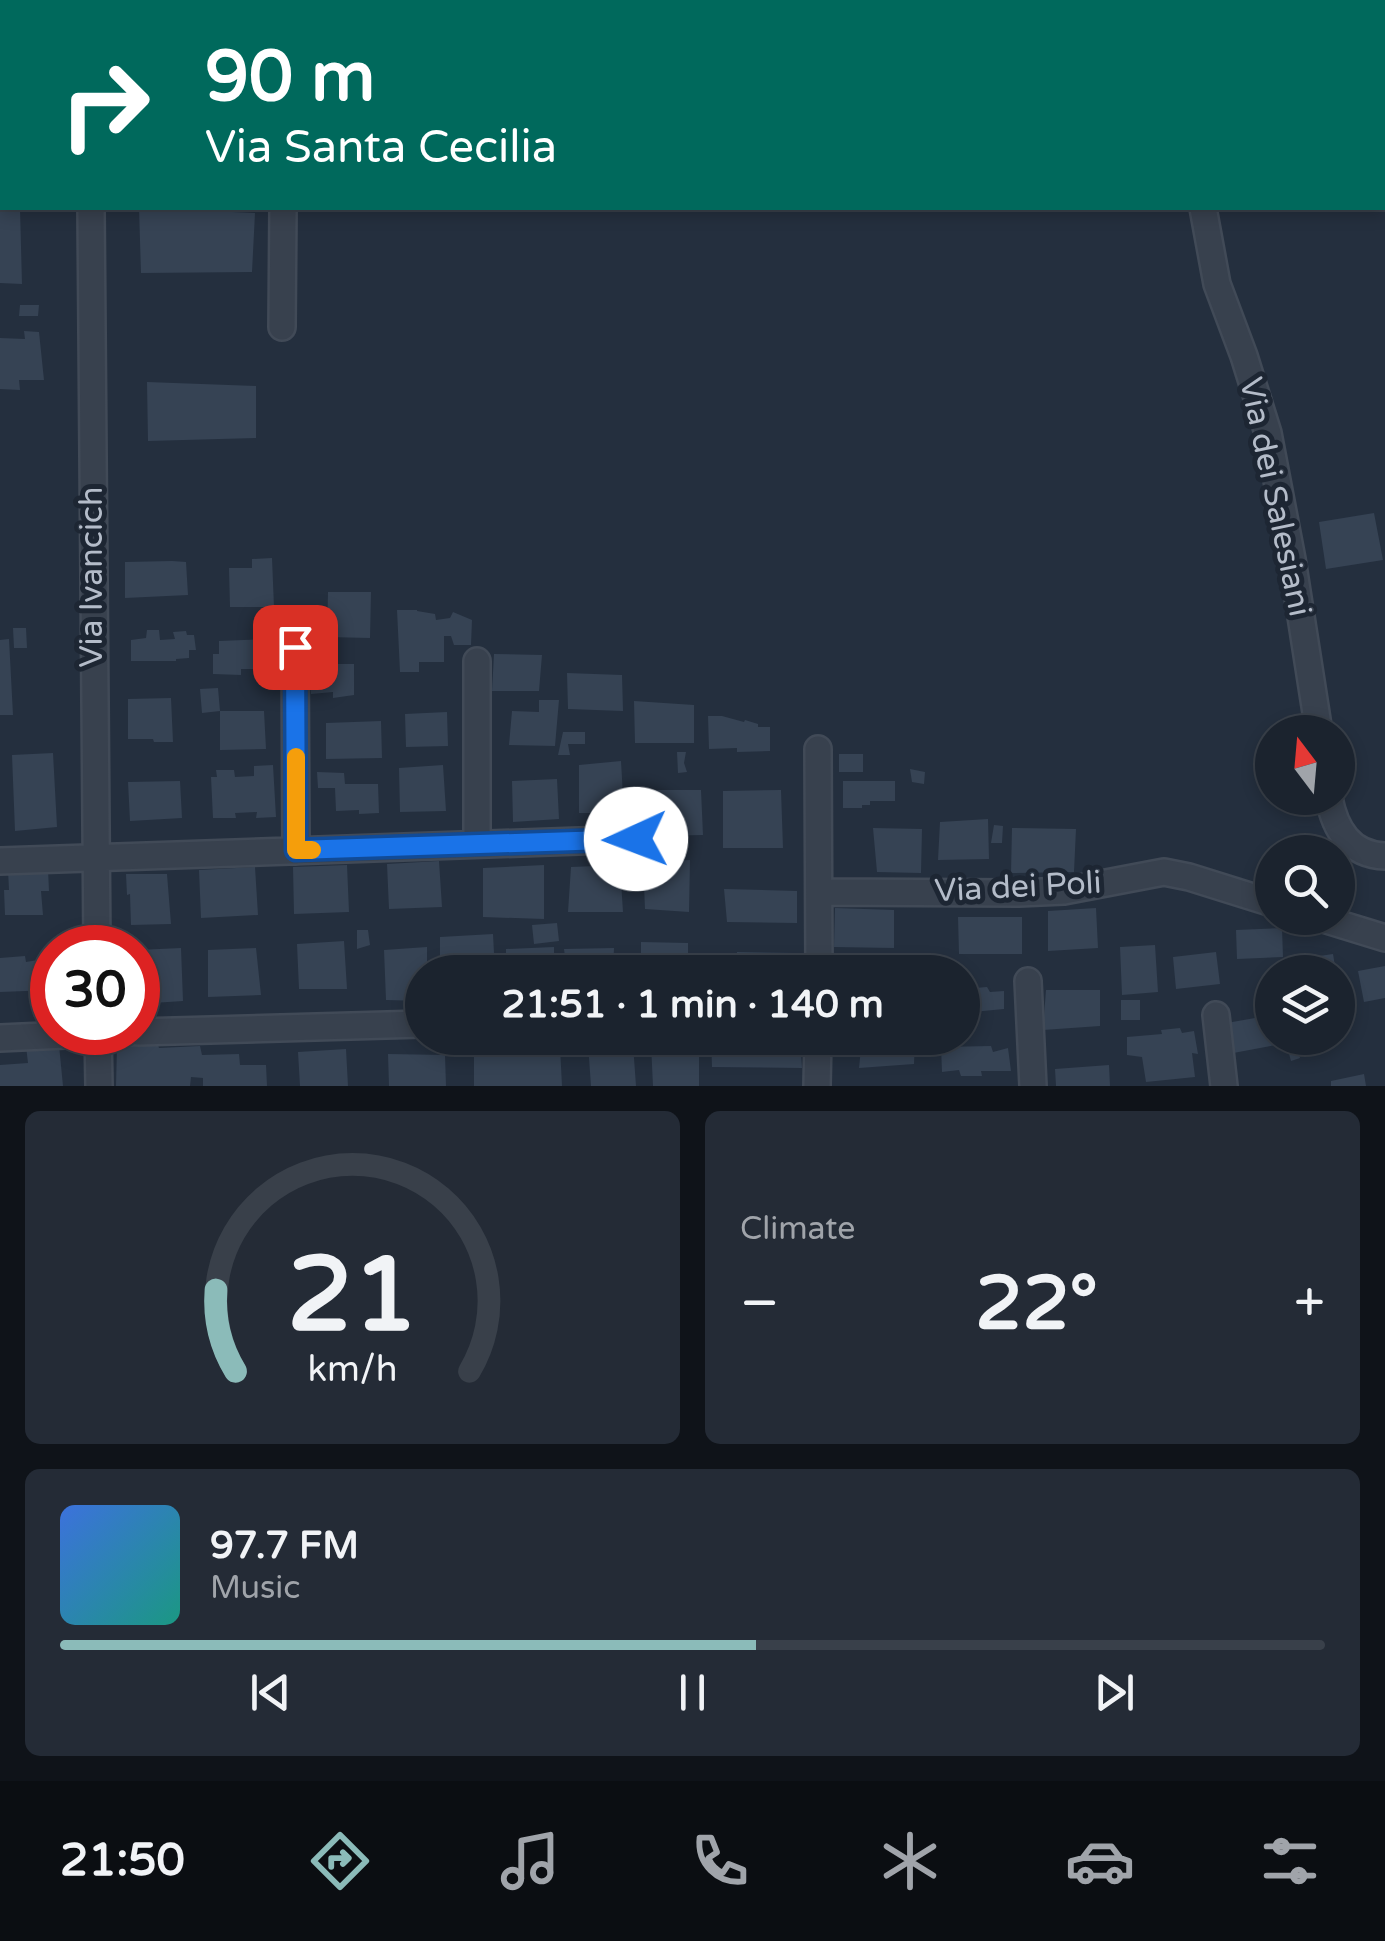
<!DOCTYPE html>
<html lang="en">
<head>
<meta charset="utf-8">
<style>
	:root { --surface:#1b232e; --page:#242b36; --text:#f1f3f6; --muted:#a0a4aa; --line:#39404a; --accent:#8bbbb9 }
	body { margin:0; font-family:"Varela Round",sans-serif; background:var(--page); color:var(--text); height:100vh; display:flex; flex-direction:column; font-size:38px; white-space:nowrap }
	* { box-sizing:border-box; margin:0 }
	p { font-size:32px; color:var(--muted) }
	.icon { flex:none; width:55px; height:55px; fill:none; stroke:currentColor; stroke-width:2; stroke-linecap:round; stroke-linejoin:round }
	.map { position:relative; height:1086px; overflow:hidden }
	.side { display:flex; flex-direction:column; gap:25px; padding:25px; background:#0f1319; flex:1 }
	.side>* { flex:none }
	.hud { position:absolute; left:0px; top:0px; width:1385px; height:210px; box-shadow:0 5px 15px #0003,0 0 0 2px var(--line); background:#00695c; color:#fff; overflow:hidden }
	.needle { width:65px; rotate:344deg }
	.tools { position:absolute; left:1255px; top:715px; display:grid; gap:20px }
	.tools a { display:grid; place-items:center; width:100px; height:100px; border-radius:50%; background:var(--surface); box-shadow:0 5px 15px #0003,0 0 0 2px var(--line); font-size:50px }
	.speed { position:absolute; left:30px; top:925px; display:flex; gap:20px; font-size:50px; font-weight:700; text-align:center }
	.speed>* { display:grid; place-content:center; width:130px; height:130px; border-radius:50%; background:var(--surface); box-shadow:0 5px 15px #0003,0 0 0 2px var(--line); line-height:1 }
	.speed .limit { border:15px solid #d22; background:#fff; color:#111 }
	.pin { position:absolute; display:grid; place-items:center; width:85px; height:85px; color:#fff; margin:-42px; border-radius:20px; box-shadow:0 5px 15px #0006 }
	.me { position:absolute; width:110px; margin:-55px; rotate:268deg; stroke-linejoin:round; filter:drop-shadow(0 0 8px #0008) }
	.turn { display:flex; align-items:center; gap:35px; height:210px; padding:0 40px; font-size:45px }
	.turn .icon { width:130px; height:130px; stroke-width:2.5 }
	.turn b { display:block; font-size:70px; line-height:85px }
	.big { font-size:75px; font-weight:700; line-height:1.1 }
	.side .tile { flex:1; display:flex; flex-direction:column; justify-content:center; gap:15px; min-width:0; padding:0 35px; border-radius:15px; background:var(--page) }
	.side .dial { align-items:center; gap:0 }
	.dial svg { height:260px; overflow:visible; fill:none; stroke:var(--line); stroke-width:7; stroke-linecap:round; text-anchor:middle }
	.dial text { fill:var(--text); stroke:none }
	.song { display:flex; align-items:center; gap:30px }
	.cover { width:120px; height:120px; border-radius:15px; background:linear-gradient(135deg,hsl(220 70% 55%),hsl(170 70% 35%)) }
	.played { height:10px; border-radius:5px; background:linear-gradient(90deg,var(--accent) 55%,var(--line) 55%) }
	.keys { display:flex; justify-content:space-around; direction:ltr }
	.heat { display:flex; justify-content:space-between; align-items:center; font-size:55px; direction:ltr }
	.side .tiles { flex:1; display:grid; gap:25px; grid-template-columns:1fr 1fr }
	.tile:last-child { grid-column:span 2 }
	.trip { position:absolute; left:405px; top:955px; width:575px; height:100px; border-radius:50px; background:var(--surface); box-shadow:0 5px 15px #0003,0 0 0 2px var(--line); font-weight:700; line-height:100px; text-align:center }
	.menu { display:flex; height:160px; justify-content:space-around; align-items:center; background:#0b0e12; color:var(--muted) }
	.menu .icon { width:70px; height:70px }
	.menu .on { color:var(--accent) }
	.menu b { font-size:45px; color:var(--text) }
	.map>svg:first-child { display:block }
	.building { fill:#364354 }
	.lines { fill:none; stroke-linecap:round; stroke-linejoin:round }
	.street-casing { stroke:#414a57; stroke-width:30 }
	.street { stroke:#38414e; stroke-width:25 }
	.route-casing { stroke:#114b97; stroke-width:25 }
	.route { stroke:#1a73e8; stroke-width:18 }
	.slow { stroke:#f59e0b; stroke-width:18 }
	.labels { text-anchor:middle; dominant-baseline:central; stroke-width:10; stroke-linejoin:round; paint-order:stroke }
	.street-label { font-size:32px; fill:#b4bcc9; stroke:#1d2633 }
</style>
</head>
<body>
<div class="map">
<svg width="1385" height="1086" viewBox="0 0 1385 1086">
	<rect width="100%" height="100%" fill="#242f3e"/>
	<path class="building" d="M0 208H20L22 284 0 283Z
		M139 208 255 213 252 272 141 273Z
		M20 305H39L38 316H19Z
		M24 331 39 332 44 380H19L20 390 0 389V338L25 339Z
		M147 382 256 386V438L148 441Z
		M1374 513 1383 560 1326 569 1319 522Z
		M272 558 274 607H230L229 568H252V559Z
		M172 561 186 562 188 595 125 598V562Z
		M328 592H371L370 638 327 637Z
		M397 610H417V611L435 614 436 620 450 618 453 612 472 620 471 645H454L451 636H444V662H419V672H400Z
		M13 628H26L27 648H14Z
		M147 630H159L160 640 175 639 173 632 186 631 187 635H194L196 650H189V658L176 659V661H131V640L146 638Z
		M9 639 13 715H0V640Z
		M265 639V669H241V675L213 674V654H219V641Z
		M494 654 542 655 539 691H492Z
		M309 664H354V695L333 698V692L311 694Z
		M567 673 622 675 623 711 568 709Z
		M218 688 220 711 202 713 200 689Z
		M171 698 173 742H154L153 739H128V699Z
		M539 700H559L555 746 509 745 512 711 539 712Z
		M634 701 694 705V743H635Z
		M220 711H264L266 749 220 750Z
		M447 712 448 746 406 747 405 714Z
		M708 716H722L744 722 745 720 758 724V727H770V751L737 752V748L709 749Z
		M381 721 382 758 326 759V723Z
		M563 732H585V744H568L570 755H558Z
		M677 752H686L684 763 687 772 678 773Z
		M53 753 57 827 15 831 12 755Z
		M839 754H863V772H839Z
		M621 761 624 813H579V765Z
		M273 765 276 817 256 818 257 812 235 813 236 818H213L211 777H217L216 770H234L235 777 254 776V766Z
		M443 765 446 811 400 812 399 768Z
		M910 769 925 772 924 784 912 782Z
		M317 772 344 773 345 784H378L379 813 359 814V810L336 811 335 788H318Z
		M557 779 559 819 513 822 512 781Z
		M180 781 182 818 130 821 128 782Z
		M843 781H895V801H870V805H862V808H843Z
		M653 790H701L703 835 656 836Z
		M781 790 783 848H723V791Z
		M988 819 989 859 938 860 940 822Z
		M994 825 1003 826 1002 843H991Z
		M873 828 922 829 921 873 877 872Z
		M1012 828 1076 829 1074 872 1011 873Z
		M690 860 689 912 645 909 643 862Z
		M439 861 442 907 389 909 387 864Z
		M347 865 349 912 294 914 293 867Z
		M544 865V919L483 917V868Z
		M620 865 623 912H568L571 867Z
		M255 867 258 915 201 918 199 870Z
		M48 869 49 891H41L43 915H5L4 890H9L8 870Z
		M126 874H167L171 924 131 925 130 894 127 895Z
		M724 889 797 891V923L727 922Z
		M835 908 894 910V948L834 947Z
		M1096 908 1098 948 1048 951V911Z
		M958 917H1022V954H959Z
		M557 923 559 941 534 944 532 925Z
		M1282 928 1283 957 1237 959 1236 930Z
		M357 930H368L370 945 357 949Z
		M493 934 495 972H440V937Z
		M344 941 347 989H299L297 944Z
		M641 942 688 943V972H641Z
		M1155 945 1158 992 1122 995 1120 947Z
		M427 947V972H422V1001L386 1000 384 950Z
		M554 947V972H506V949Z
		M181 948 183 1001 138 1004V950Z
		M256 948 261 995 208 997V950Z
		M614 948 613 972H567L564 949Z
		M44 949 52 950V990L0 992V958L25 956 26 962 44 959Z
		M737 952 796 953V972H737Z
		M1216 952 1220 984 1176 989 1173 957Z
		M1333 954 1336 972H1308L1306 958Z
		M1385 966V998L1364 1002 1358 971Z
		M851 969H904V972H851Z
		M987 987 990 992 1004 991V1009L962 1013V989Z
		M1046 990H1100V1026L1043 1030Z
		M1121 1000H1140V1020H1121Z
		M1272 1015V1038H1296L1300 1058 1291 1061 1286 1043 1228 1054 1221 1024Z
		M1180 1028 1182 1033 1194 1031 1198 1054 1192 1053 1195 1077 1146 1082 1142 1057 1127 1055V1037L1162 1034 1161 1030Z
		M711 1038H800L802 1068 712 1067Z
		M862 1038H915L914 1064 859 1068Z
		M699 1043V1086H653L651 1044Z
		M588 1044H633L636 1086H591Z
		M59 1045 63 1086H0V1065L28 1063 26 1046Z
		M158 1045 159 1048 200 1046 202 1055 239 1054 240 1065H266L267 1086H203V1078L191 1077 190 1086H116L117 1046Z
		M560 1046 562 1086H474V1050Z
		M991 1046 993 1052 1008 1048 1011 1071H981L982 1076H961L959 1070 942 1072 941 1047Z
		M346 1049 348 1086H300L298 1052Z
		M388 1054 445 1055 446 1086H389Z
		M1109 1065 1110 1086H1056L1055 1069Z
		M1364 1074 1366 1086H1331V1081Z"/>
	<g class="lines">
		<g class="street-casing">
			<path id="street" d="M89 0V2
				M1180 0 1181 2
				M91 208 97 948
				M1203 208 1217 284 1244 356 1268 433 1292 559 1319 732
				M282 327 283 208
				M295 647 296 851
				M477 661V844
				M818 749 819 972
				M1329 798C1335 829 1350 855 1385 856
				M0 861 636 839
				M819 892 1019 893 1064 891 1164 872 1189 877 1272 903
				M1320 918 1385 938
				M1028 981 1033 1086
				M1216 1015 1224 1086
				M98 1032 99 1086
				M138 1032 422 1024
				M0 1038 131 1032
				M817 1086 818 1038"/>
		</g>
		<use href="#street" class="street"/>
	</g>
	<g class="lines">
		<g class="route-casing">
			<path id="route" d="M295 647 296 850 636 839"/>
		</g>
		<use href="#route" class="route"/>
		<path class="slow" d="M296 757V850H312"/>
	</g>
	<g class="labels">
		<g class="street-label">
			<text transform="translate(1275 497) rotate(78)">Via dei Salesiani</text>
			<text transform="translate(92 577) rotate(-90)">Via Ivancich</text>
			<text transform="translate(1018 887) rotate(-3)">Via dei Poli</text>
		</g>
	</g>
</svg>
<div class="tools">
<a><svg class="needle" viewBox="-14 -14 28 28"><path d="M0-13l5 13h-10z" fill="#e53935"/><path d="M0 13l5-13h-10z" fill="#a0a4aa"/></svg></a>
<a><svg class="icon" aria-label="search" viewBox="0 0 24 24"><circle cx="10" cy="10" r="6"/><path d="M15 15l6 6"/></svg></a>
<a><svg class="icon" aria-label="layers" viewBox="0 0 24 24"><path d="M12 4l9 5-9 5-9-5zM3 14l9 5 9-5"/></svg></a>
</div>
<div class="speed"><div class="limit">30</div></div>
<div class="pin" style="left:295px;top:647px;background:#d93025"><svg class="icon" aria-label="arrive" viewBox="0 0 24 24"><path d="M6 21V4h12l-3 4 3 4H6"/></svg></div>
<svg class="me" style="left:636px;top:839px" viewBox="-20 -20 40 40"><circle r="19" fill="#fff"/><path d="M0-13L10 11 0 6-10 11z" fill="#1a73e8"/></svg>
<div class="trip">21:51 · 1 min · 140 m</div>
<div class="hud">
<div class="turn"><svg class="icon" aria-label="right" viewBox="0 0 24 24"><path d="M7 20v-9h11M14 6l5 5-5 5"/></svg><div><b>90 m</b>Via Santa Cecilia</div></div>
</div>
</div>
<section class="side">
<div class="tiles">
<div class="tile dial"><svg viewBox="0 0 100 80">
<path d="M14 69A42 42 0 1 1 86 69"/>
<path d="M14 69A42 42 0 0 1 8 44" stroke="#8bbbb9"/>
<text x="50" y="56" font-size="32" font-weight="700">21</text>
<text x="50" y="72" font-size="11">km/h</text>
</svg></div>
<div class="tile"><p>Climate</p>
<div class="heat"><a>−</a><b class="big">22°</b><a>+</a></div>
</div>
<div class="tile">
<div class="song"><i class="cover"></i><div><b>97.7 FM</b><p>Music</p></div></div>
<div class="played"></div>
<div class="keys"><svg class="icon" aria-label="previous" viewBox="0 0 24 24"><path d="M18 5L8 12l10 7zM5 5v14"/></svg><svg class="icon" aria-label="pause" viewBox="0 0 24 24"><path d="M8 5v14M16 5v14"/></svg><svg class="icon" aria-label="next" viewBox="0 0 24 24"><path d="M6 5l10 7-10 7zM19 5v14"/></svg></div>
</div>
</div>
</section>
<nav class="menu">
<b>21:50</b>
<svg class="icon on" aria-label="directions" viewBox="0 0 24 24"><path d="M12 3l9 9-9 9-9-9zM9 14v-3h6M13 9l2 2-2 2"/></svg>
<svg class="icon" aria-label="music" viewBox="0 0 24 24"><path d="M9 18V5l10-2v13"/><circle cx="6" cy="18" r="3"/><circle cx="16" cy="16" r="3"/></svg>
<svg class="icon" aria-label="phone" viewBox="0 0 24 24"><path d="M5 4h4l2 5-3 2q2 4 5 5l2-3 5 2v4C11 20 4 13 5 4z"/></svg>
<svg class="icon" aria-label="climate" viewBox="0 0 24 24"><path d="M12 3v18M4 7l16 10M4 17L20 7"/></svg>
<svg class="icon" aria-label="car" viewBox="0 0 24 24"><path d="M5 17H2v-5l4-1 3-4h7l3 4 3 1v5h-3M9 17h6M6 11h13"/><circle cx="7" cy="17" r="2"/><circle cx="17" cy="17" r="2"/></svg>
<svg class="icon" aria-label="filters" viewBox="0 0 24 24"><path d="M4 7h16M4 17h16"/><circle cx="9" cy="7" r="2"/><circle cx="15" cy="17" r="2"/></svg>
</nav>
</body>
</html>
